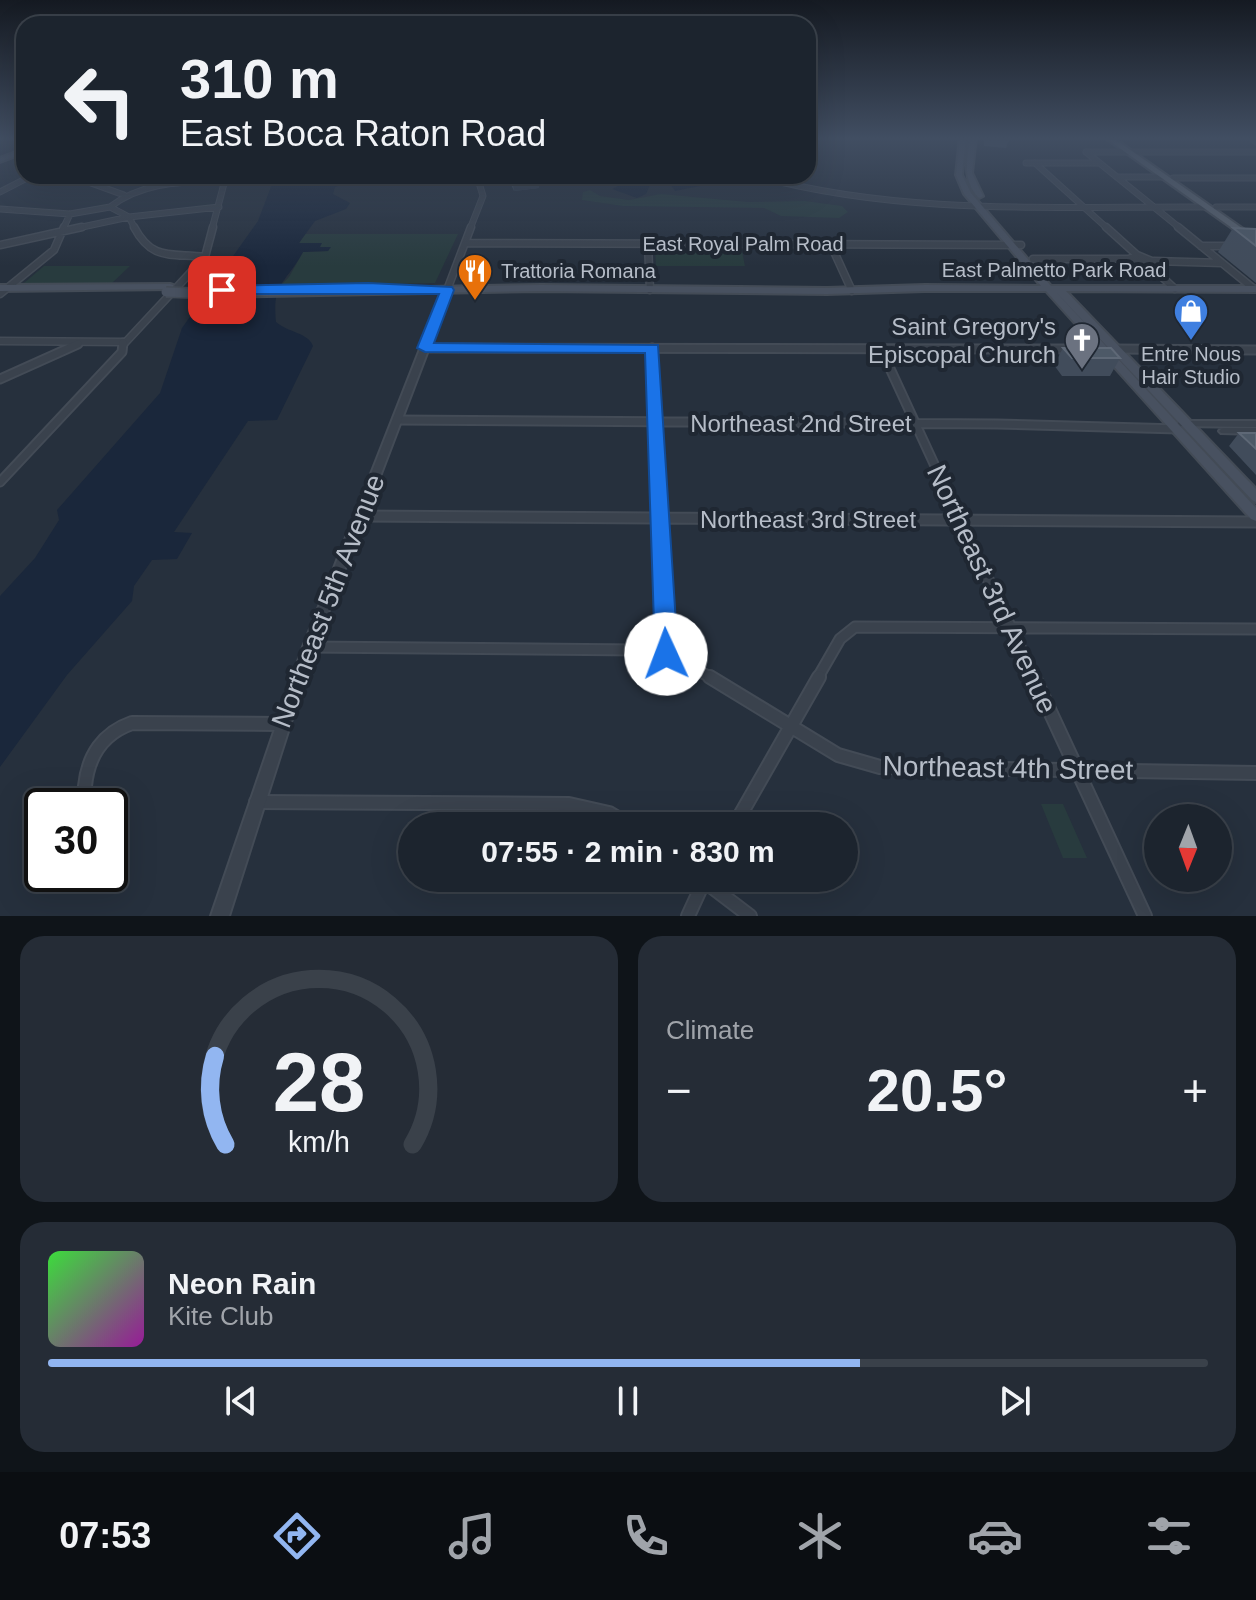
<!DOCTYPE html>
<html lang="en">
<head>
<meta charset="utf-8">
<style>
	:root { --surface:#1c242e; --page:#252c36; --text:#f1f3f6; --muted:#a0a4aa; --line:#3a414a; --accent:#92b6f1 }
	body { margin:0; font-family:Arial,sans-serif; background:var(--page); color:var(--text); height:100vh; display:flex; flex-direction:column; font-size:30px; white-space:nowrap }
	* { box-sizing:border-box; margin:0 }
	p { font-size:26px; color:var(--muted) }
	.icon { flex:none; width:44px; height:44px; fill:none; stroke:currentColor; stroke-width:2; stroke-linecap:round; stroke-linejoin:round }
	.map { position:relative; height:916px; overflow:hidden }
	.drawer { display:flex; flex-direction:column; gap:20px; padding:20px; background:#0f1419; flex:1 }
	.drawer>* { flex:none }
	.top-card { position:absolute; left:16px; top:16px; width:800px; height:168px; border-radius:24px; box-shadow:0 8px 32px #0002,0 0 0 2px var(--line); background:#1c242e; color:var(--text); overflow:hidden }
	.needle { width:52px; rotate:181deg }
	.controls { position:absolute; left:1144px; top:804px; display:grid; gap:16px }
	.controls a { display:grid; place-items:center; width:88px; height:88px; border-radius:50%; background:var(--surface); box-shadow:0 8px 32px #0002,0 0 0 2px var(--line); font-size:40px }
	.speed { position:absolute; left:24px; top:788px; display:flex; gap:16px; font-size:40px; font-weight:700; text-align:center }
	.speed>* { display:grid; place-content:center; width:104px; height:104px; border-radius:50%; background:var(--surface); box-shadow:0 8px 32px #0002,0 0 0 2px var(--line); line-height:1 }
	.speed .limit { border:4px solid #111; border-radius:12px; background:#fff; color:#111 }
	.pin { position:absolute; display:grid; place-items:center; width:68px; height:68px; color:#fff; margin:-34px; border-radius:16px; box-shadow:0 4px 12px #0006 }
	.me { position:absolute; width:88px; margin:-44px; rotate:358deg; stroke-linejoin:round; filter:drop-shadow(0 0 6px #0008) }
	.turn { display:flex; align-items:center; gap:28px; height:168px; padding:0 32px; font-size:36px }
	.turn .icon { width:104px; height:104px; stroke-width:2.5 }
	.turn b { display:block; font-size:56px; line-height:68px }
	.big { font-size:60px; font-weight:600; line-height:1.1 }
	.drawer .tile { flex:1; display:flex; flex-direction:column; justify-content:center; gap:12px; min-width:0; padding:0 28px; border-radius:24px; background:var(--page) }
	.drawer .dial { align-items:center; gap:0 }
	.dial svg { height:208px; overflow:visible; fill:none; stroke:var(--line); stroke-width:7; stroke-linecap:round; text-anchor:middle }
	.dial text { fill:var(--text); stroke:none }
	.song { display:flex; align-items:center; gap:24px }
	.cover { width:96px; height:96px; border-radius:12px; background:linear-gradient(135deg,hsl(120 70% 55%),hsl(300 70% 35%)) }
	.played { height:8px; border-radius:4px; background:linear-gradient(90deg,var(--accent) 70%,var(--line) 70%) }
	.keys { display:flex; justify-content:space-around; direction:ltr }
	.heat { display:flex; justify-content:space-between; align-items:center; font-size:44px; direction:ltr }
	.drawer .tiles { flex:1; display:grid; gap:20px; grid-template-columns:1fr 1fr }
	.tile:last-child { grid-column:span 2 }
	.trip { position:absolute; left:398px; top:812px; width:460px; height:80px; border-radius:40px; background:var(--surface); box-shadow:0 8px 32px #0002,0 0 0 2px var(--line); font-weight:600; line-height:80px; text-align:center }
	.menu { display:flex; height:128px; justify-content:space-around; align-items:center; background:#0b0e12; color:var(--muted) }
	.menu .icon { width:56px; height:56px }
	.menu .active { color:var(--accent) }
	.menu b { font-size:36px; color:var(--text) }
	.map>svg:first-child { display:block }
	.green { fill:#283b3e }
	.water { fill:#1a273b }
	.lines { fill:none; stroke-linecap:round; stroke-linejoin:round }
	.minor-far4-casing { stroke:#434b56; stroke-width:7 }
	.minor-far3-casing { stroke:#434b56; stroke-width:9 }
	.minor-far2-casing { stroke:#434b56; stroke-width:11 }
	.minor-far1-casing { stroke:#434b56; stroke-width:13 }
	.minor-casing { stroke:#434b56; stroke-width:16 }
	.tertiary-casing { stroke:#434b56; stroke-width:4 }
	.secondary-casing { stroke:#434b56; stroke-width:4 }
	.primary-casing { stroke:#434b56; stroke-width:4 }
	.minor-far4 { stroke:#3a424d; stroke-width:5 }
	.minor-far3 { stroke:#3a424d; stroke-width:6 }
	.minor-far2 { stroke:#3a424d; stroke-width:7 }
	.minor-far1 { stroke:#3a424d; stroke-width:9 }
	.minor { stroke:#3a424d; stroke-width:12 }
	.tertiary { fill:#3a424d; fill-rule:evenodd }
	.secondary { fill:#485160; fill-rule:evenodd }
	.primary { fill:#58616d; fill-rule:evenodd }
	.secondary-bridge-casing { stroke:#434b56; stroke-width:12; stroke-linecap:butt }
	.secondary-bridge { stroke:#485160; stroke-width:9 }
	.wall { fill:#414c5b }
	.shaded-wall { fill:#313c4a }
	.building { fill:#4d5967; stroke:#5e6876; stroke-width:2 }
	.route { fill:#1a73e8; stroke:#114b97; stroke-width:2 }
	.labels { text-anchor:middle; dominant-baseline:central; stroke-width:8; stroke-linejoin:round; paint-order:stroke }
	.far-street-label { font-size:20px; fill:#b6bdc8; stroke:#1f2732 }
	.far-poi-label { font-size:20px; fill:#b6bdc8; stroke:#1f2732; text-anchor:start }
	.poi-label { font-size:24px; fill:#b6bdc8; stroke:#1f2732; text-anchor:end }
	.street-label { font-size:24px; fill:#b6bdc8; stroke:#1f2732 }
	.near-street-label { font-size:28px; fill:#b6bdc8; stroke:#1f2732 }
</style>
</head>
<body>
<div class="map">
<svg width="1256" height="916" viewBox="0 0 1256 916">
	<rect width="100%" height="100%" fill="#26303d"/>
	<path class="green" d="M590 190 600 196 629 200 661 194 748 202 805 201 842 206 848 212 839 218 781 216 764 208 623 206 582 200 583 192Z
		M304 234H458L435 283 280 286 289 277 303 252 328 251 330 247H319L321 243 299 244Z
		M661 247H741L745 266H656L655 249Z
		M44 266H130L112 283H24Z
		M1041 804H1063L1087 858H1063Z"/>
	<path class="water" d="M275 176H364L335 187 333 194 350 203 346 209 315 221 299 243H322L320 247H331L328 251 303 252C285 285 272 282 276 322 287 332 309 333 313 346L277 420 248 421 174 532 192 533 177 559 152 560 134 586 132 601 67 675 0 767V596L35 558 59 520 57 510 160 393 182 328 258 221Z
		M664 176C679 176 689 175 700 186L675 191 671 185H650L646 194 637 198 612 189 632 179Z"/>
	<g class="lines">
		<g class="minor-far4-casing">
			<path id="minor-far4" d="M1086 152 1181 229
				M1086 152H1256
				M1026 163H1098
				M1035 163 1108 229
				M82 176 91 183 124 195
				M757 176C902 216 1058 206 1207 207
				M1117 177H1164
				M1173 178H1256
				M0 192 31 176
				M110 207C143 181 185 182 225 180
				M1216 207H1256
				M0 209 70 214 110 207 129 217 135 229
				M63 229 70 214
				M73 229 129 217 219 207
				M212 229 226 176
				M470 229 483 196 477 176"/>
		</g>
		<g class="minor-far3-casing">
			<path id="minor-far3" d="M134 227C152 261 170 253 205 257
				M1106 227 1137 255
				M1178 227 1254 289
				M465 243 1021 245
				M648 244 650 290
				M0 245 82 227
				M831 245 852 291
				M1201 246H1232
				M1137 255 1154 262 1141 263 1131 258Z
				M1033 259H1132
				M1154 261 1222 263
				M1148 264 1175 289
				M447 290 471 227
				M0 294 54 250 64 227
				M0 341 123 342
				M123 345 205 257 213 227"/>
		</g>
		<g class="minor-far2-casing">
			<path id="minor-far2" d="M425 348 1071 349
				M652 348 659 492
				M881 349 947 492
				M1113 349 1256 350
				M0 379 78 344
				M397 420 997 424 1178 429
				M0 482 122 352 123 343"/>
		</g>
		<g class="minor-far1-casing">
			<path id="minor-far1" d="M658 490 666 654
				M946 490 1035 679
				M359 516 1256 522
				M309 647 637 650 666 654 714 679
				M817 679 840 639 855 627 1256 629"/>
		</g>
		<g class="minor-casing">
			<path id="minor" d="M710 677 838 755 880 767 1256 773
				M1034 677 1145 916
				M85 786C88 756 103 733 132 723L281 724
				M256 802 569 804 609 813 631 826
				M734 826 819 677
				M700 878 750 916
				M688 916 705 879"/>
		</g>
		<g class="tertiary-casing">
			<path id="tertiary" d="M444 288H450L451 290 315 647 229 916H211L303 647Z
				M1182 421H1256V427L1179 426 1177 424 1179 422Z
				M1224 428H1256V434L1221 433 1219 431 1221 429Z"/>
		</g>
		<g class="secondary-casing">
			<path id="secondary" d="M960 137H966L962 175 971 193 1051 286H1256V292L1066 291 1256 489V502L1252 500 1055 291 1256 508V521L1251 519 1046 291H925L827 294 541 291 219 297 215 294 219 291 541 285 827 288 925 285 1041 286 964 194 956 175Z
				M970 137H976L972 173 983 196 979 198C962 181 967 160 970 137Z
				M1247 137H1254L1256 144Z
				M24 149V153L0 162V158Z
				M170 284 173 285V289L0 291V285Z"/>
		</g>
		<g class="primary-casing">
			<path id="primary" d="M1104 137H1112L1256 238V245Z"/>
		</g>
		<use href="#minor-far4" class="minor-far4"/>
		<use href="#minor-far3" class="minor-far3"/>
		<use href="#minor-far2" class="minor-far2"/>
		<use href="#minor-far1" class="minor-far1"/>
		<use href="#minor" class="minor"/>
		<use href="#tertiary" class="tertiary"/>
		<use href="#secondary" class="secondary"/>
		<use href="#primary" class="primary"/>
		<g class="secondary-bridge-casing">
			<path id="secondary-bridge" d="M166 292 219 294"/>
		</g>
		<use href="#secondary-bridge" class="secondary-bridge"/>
	</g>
	<path class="wall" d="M984 137H1010L1006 148 984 146Z
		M507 176H557L538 178 539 188 514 191Z
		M558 176H591V182L566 185Z
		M1233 228 1256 229V283L1218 252Z
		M1063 348 1120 358 1110 376H1062L1054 365Z
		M1239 433H1256V475L1229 446Z"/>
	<path class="shaded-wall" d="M512 176H557L538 178 539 188 514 191Z
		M565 176H591V182L566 185Z"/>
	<path class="building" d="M1233 228 1256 229V246Z
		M1063 348H1111L1120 358H1072Z
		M1239 433H1256V449Z"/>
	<linearGradient id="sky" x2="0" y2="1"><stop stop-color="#151a22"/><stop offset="0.52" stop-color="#414e62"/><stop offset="1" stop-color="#414e62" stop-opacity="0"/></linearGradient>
	<rect width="1256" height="266" fill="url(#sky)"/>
	<path class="route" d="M368 283 452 287 454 290 434 343 658 345 678 654 675 662 666 665 658 662 655 654 645 353 425 352 417 348 439 294H222L216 290 222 286Z"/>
	<defs>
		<g id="restaurant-pin" transform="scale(1.8)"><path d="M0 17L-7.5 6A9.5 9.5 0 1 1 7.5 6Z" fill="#e8710a" stroke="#1f2732"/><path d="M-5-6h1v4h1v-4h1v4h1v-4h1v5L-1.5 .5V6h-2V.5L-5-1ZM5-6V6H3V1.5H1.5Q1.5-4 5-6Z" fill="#fff"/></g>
		<g id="shop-pin" transform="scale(1.8)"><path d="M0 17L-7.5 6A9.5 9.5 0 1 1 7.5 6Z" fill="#3f7fe0" stroke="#1f2732"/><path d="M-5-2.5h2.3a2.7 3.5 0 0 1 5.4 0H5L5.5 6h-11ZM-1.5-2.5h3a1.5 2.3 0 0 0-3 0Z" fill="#fff"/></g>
		<g id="church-pin" transform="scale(1.8)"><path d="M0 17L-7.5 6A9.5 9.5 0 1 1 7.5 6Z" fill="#6b7280" stroke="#1f2732"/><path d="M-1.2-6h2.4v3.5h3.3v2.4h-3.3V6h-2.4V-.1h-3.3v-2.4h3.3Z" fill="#fff"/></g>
	</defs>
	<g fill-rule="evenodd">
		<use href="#restaurant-pin" x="475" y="271"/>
		<use href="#shop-pin" x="1191" y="311"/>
		<use href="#church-pin" x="1082" y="340"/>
	</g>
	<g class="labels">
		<g class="far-street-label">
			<text x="743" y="244">East Royal Palm Road</text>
			<text x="1054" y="270">East Palmetto Park Road</text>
		</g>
		<g class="far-poi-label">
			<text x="501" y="271">Trattoria Romana</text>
			<text x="1191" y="354" text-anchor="middle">Entre Nous<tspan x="1191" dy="23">Hair Studio</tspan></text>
		</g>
		<g class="poi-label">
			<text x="1056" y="326">Saint Gregory's<tspan x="1056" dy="28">Episcopal Church</tspan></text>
		</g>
		<g class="street-label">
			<text x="801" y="423">Northeast 2nd Street</text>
			<text x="808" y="519">Northeast 3rd Street</text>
		</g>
		<g class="near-street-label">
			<text transform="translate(992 589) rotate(65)">Northeast 3rd Avenue</text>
			<text transform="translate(328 601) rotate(-69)">Northeast 5th Avenue</text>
			<text transform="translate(1008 768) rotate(1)">Northeast 4th Street</text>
		</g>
	</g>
</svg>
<div class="controls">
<a><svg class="needle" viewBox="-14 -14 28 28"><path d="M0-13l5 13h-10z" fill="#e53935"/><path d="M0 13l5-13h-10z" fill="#a0a4aa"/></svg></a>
</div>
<div class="speed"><div class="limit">30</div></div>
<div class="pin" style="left:222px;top:290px;background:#d93025"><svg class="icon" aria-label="arrive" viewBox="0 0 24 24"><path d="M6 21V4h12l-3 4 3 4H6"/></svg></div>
<svg class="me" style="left:666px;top:654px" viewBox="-20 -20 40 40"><circle r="19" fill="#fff"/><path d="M0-13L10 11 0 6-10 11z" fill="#1a73e8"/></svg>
<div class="trip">07:55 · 2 min · 830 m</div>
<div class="top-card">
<div class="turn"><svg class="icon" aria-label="left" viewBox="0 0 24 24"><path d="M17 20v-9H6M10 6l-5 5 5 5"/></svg><div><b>310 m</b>East Boca Raton Road</div></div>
</div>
</div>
<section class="drawer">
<div class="tiles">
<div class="tile dial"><svg viewBox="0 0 100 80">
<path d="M14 69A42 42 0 1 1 86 69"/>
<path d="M14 69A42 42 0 0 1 10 35" stroke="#92b6f1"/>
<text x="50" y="56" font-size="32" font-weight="700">28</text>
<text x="50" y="72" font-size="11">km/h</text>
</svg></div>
<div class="tile"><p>Climate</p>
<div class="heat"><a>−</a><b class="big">20.5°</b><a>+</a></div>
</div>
<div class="tile">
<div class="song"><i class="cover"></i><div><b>Neon Rain</b><p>Kite Club</p></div></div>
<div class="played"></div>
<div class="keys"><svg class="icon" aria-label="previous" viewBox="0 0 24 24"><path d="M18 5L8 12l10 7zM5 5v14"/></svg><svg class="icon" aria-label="pause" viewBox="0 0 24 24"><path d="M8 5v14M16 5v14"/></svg><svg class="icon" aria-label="next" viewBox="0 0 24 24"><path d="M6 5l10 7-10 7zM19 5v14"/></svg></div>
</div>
</div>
</section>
<nav class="menu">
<b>07:53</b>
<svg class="icon active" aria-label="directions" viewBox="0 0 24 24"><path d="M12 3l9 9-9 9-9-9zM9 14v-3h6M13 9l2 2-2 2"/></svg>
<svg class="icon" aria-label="music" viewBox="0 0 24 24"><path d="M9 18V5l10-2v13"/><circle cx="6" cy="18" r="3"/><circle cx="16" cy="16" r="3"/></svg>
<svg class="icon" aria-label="phone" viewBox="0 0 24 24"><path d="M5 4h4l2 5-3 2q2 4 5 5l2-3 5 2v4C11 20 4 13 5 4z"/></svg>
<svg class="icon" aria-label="climate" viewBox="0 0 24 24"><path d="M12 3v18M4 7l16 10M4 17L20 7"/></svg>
<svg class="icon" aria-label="car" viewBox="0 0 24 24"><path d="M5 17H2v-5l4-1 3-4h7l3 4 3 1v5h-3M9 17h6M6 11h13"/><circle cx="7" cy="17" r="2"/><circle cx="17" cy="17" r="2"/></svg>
<svg class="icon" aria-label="filters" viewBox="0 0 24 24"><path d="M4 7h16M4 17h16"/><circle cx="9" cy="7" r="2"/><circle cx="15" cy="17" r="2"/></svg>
</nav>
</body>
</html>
